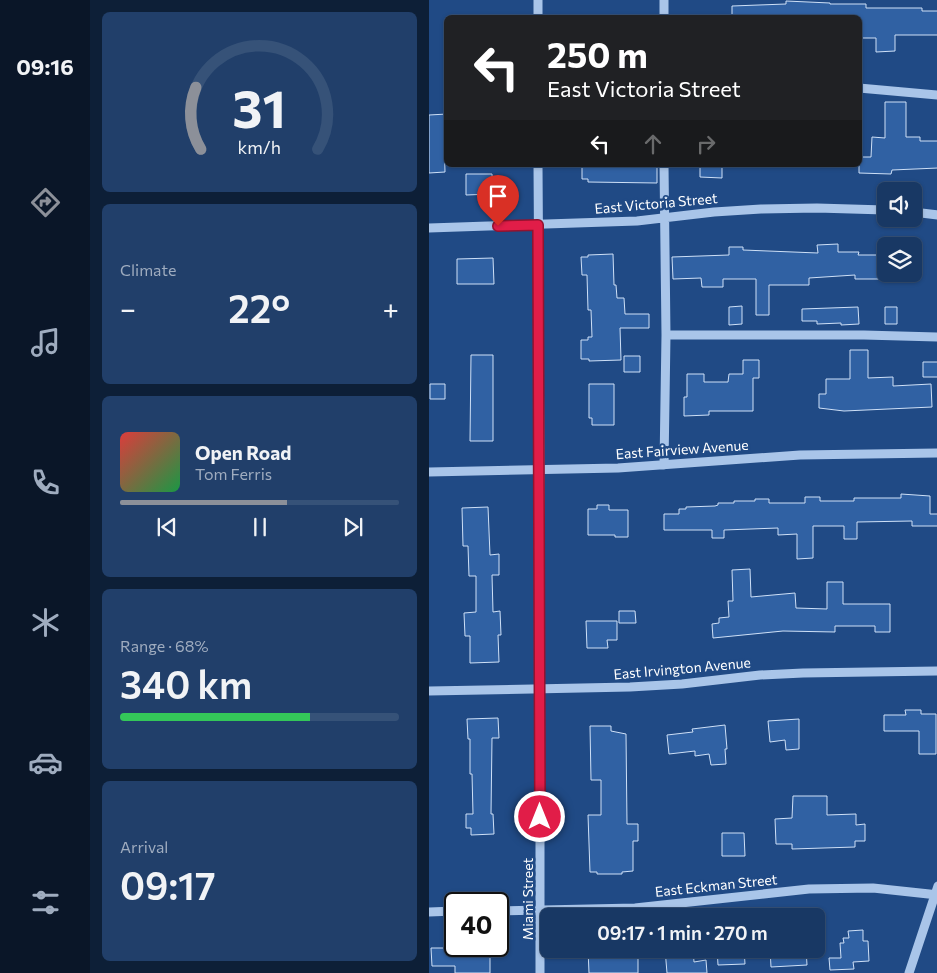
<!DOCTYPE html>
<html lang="en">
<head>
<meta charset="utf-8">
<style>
	:root { --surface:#183864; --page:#213f6a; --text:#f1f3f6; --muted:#9facbf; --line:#365278; --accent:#8c9099 }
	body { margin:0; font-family:Commissioner,sans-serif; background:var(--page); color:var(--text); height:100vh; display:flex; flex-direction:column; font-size:19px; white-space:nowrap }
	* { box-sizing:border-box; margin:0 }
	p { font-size:16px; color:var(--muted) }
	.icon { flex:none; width:28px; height:28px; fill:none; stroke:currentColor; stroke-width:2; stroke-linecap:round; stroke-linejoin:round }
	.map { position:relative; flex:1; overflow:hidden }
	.side { display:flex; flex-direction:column; gap:12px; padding:12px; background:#0d1f37; width:339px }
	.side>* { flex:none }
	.hud { position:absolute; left:15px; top:15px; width:418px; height:152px; border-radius:8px; box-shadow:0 1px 4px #0004,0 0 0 1px var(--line); background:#202124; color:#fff; overflow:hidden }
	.buttons { position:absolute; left:448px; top:182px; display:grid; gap:10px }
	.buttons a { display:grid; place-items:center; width:45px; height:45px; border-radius:8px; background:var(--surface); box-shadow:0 1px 4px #0004,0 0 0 1px var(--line); font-size:25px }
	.speed { position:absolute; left:15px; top:892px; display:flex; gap:10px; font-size:25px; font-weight:700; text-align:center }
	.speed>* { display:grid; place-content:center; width:65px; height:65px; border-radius:50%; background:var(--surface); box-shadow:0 1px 4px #0004,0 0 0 1px var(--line); line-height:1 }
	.speed .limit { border:2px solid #111; border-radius:8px; background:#fff; color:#111 }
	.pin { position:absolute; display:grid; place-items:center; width:42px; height:42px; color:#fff; margin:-51px -21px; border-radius:50% 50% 50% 0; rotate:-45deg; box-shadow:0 0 5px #0007 }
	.pin .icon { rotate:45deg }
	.me { position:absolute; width:55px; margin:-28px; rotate:0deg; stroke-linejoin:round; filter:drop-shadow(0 0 4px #0008) }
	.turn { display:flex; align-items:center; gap:18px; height:105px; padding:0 20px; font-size:22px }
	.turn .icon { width:65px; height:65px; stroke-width:2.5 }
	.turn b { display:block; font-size:35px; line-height:42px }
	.lanes { display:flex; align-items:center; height:48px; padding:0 20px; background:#0003; justify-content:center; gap:25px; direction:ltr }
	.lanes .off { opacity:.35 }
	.big { font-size:38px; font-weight:600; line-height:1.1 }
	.side .widget { flex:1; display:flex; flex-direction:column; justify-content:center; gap:8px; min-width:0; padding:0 18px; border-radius:8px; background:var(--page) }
	.side .dial { align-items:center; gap:0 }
	.dial svg { height:130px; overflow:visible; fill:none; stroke:var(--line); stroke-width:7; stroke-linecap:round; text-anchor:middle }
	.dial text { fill:var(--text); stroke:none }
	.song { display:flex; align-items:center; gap:15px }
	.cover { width:60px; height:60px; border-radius:8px; background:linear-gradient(135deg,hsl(0 70% 55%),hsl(140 70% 35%)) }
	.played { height:5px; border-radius:2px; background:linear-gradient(90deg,var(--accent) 60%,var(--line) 60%) }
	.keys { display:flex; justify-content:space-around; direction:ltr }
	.heat { display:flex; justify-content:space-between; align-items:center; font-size:28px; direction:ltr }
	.charge { height:8px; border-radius:4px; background:linear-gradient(90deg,#34c759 68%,var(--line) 0) }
	.trip { position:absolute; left:111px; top:908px; width:285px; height:50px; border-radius:8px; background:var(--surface); box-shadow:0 1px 4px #0004,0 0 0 1px var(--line); font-weight:600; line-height:50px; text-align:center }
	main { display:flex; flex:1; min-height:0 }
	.tabs { display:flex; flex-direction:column; width:90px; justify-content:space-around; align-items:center; background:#0a1628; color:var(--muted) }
	.tabs .icon { width:35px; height:35px }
	.tabs .on { color:var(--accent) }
	.tabs b { font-size:22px; color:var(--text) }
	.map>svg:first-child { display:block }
	.building { fill:#3061a3; stroke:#cee0f7 }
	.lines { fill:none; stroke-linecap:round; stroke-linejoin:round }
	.minor { stroke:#a9c5e9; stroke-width:9 }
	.route-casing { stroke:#92132f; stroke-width:12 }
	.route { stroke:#e11d48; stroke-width:9 }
	.labels { text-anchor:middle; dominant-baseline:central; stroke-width:5; stroke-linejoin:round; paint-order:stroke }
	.street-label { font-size:14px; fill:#fff; stroke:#204a85 }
</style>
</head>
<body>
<main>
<nav class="tabs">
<b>09:16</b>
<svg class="icon on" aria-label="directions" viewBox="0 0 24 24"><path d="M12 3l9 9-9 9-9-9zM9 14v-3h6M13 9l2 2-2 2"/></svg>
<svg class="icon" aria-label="music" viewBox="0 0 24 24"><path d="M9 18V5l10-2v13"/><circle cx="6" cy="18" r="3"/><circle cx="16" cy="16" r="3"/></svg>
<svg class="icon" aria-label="phone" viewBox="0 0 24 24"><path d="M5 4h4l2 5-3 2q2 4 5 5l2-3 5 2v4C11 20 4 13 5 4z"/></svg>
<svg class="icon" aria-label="climate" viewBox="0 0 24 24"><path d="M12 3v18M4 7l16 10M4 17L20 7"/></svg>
<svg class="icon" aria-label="car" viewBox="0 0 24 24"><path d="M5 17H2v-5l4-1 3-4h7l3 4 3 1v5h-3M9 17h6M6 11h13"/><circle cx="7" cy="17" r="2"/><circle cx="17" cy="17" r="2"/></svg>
<svg class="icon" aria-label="filters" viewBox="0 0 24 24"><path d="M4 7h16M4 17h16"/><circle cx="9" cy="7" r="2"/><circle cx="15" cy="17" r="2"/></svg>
</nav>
<section class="side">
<div class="widget dial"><svg viewBox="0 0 100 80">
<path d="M14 69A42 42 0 1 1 86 69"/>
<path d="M14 69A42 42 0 0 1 11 31" stroke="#8c9099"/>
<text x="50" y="56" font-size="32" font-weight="700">31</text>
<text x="50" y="72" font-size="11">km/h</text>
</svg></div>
<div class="widget"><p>Climate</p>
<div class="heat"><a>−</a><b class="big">22°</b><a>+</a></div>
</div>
<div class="widget">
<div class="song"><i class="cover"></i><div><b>Open Road</b><p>Tom Ferris</p></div></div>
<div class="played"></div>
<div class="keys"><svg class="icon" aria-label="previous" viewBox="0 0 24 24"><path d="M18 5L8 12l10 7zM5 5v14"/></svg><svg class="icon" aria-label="pause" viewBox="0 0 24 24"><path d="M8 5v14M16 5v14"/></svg><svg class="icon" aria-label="next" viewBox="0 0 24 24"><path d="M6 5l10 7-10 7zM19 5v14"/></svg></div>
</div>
<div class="widget"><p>Range · 68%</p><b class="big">340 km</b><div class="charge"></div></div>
<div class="widget"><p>Arrival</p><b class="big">09:17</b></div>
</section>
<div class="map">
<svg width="509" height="973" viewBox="0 0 509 973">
	<rect width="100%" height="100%" fill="#204a85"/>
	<path class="building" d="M357 1 401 3V4H437V8H493V11H509V35H466V51L447 52V38H430V18H303V6L357 4Z
		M456 102H477V137H491V141H509V168L463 170 462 174 430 173V157H442L443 137 456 138Z
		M18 114V134H15L16 172 0 173V115Z
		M153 165H228V183L159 182V179H153Z
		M271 165H293V178L271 177Z
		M37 174H63L64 194 37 195Z
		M409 244V252H430L429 255H456V279H426V275L380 278V285H340V315H327V279H294V287H273L272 278 244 279 243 257 300 255V247H314V250L389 253 388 245Z
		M184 254 185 285H187L188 298H195L196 314H220V328H191L192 360 160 361V359H152V340H159V337H163L162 310H159L158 275H153L152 257H159V255Z
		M64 258 65 284H28V259Z
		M313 306V324L300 325V307Z
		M429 307 430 324 412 325V323L388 324V321H373V309Z
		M456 307H468V324H456Z
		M421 350H439V378L464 377V386L502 384 503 407 415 411 390 408V394H397V379H421Z
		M42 355H64V441H41Z
		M195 356H211V372H195Z
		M314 360H330V378H324V411H280V415L255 416V397H258V374H275V382H299L300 374H314Z
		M494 362H509V377H494Z
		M1 384H16V399H1Z
		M160 384H185V425H163V418H160Z
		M472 494 501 496V514H509V526H483V521L428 522V539H415V526H384V558L368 559V534L349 535V528L295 530V538H283V530H235V514H250V509H257V507L286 506 289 505V503H305V501H326V499H340V503H376V497H391V501H425V498H472Z
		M168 505H180V510H199V537H186V535H159V509H168Z
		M59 507 61 555 70 554V575H63L64 612 71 611 72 635H69L70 662 41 663V636H36L35 613 47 612V576H40L39 546H34L33 508Z
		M321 569 322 597 366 593 367 608 398 609V582H414V604H461V632H446V626H406V632L354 631 284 638 283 624 290 623V618L300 617 299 601H304L303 570Z
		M190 611H206L207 623H190Z
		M157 621H188V640H178L179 648H158Z
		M476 710H492V714H507V754H490V731H455V715H477Z
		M69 718 70 738H63L62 814H64L65 834 42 835V828H37V814H44L43 774H41V739H39L38 719Z
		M370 719V749L357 750 356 740 341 742 339 721Z
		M296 725 298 749H296L297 764 282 765 280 754 266 756V751L240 754 238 735 264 732 263 729Z
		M161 726H182V731L197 734 198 824H209V841H204V871L193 872V874H168V872H161L159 815H172V780H162Z
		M364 796H398V815L427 814V825L436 824V841H426V847L363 849V844H347L346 819 363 818Z
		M293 833H315L316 856H293Z
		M434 930V941H439L440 961 424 962 425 969 401 970 400 958H412L411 943H415L414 938H420L419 931Z
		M2 948H61V973H26V966H3Z
		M159 949H209V973H160Z
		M236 949H264L265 962 277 960 278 973H238Z
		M288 949H315L316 964 289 965Z
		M341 949H377L378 965 342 967Z"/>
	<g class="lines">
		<path class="minor" d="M109 0V18
			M235 18V0
			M430 88 509 95
			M109 165 111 469V973
			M235 165 237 335 235 465
			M484 212 509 215
			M0 228 208 221 285 212 332 209 388 208 456 210
			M237 335H435L509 337
			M0 472 189 468 371 455 509 453
			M0 691 201 687 253 684 331 675 374 673 509 671
			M69 911 206 908 380 889 444 888 509 895
			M0 912 26 911
			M480 973 509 886"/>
	</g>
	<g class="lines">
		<g class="route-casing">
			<path id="route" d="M69 226 109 225 111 817"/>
		</g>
		<use href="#route" class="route"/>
	</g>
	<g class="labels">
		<g class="street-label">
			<text transform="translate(227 203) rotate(-5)">East Victoria Street</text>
			<text transform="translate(253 449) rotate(-4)">East Fairview Avenue</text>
			<text transform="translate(253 668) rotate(-5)">East Irvington Avenue</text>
			<text transform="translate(287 885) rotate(-6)">East Eckman Street</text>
			<text transform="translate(98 899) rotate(-90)">Miami Street</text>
		</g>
	</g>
</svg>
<div class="buttons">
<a><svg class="icon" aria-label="sound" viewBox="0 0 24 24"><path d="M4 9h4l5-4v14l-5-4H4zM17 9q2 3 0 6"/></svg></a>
<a><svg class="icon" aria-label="layers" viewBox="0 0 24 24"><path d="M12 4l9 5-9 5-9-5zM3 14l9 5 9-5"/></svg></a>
</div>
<div class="speed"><div class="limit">40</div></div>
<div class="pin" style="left:69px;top:226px;background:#d93025"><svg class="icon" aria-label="arrive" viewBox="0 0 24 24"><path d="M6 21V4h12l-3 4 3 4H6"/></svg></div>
<svg class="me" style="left:111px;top:817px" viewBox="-20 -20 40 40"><circle r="17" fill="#e11d48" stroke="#fff" stroke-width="3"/><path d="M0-11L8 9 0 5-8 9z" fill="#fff"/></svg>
<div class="trip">09:17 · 1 min · 270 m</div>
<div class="hud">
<div class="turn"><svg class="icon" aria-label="left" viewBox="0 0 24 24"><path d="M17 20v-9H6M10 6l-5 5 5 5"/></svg><div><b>250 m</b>East Victoria Street</div></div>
<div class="lanes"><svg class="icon" aria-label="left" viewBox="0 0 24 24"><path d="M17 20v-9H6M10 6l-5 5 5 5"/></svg><svg class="icon off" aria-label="ahead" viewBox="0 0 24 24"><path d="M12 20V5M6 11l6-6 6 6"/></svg><svg class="icon off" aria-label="right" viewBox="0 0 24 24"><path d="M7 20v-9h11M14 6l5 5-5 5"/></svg></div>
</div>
</div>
</main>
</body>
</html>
